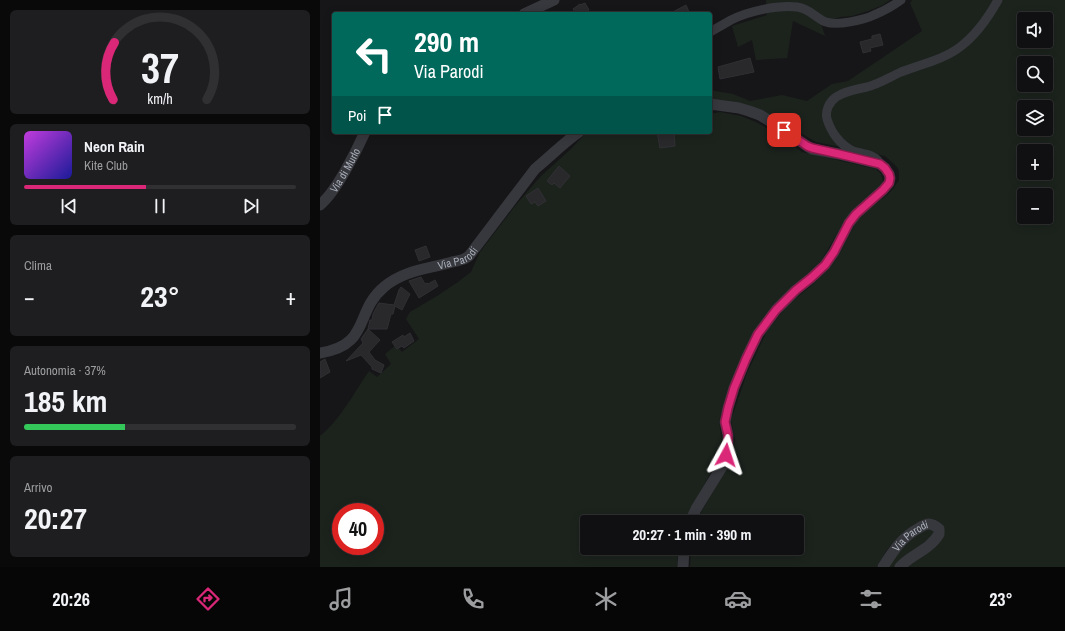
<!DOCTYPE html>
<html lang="it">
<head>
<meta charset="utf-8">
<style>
	:root { --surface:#101012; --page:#1e1e20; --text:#f1f3f6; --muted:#9c9d9f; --line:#303032; --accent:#db2777 }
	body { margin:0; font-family:"Archivo Narrow",sans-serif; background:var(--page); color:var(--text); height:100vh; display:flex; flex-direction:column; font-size:15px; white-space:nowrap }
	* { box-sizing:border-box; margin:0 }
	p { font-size:13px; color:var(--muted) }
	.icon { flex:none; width:22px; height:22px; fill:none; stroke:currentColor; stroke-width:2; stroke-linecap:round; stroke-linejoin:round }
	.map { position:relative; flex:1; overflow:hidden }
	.panel { display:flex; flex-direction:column; gap:10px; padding:10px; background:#09090a; width:320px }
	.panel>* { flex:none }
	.guide { position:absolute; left:12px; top:12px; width:380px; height:122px; border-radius:4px; box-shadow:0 2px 10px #0003,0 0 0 1px var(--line); background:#00695c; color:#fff; overflow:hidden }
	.fabs { position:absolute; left:697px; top:12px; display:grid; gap:8px }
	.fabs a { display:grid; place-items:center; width:36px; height:36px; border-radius:4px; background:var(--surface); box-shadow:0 2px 10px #0003,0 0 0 1px var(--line); font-size:20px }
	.speed { position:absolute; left:12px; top:503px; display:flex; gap:8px; font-size:20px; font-weight:700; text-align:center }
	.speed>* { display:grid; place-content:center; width:52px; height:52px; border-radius:50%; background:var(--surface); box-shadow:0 2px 10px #0003,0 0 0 1px var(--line); line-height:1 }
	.speed .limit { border:6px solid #d22; background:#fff; color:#111 }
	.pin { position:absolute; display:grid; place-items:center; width:34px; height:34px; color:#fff; margin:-17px; border-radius:8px; box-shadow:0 2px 6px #0006 }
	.me { position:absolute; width:44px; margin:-22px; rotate:5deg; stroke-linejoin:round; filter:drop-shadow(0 0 3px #0008) }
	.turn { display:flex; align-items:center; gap:14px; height:84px; padding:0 16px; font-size:18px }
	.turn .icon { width:52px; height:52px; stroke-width:2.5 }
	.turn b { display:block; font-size:28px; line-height:34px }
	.then { display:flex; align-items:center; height:38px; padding:0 16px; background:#0003; gap:8px; font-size:15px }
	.big { font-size:30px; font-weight:700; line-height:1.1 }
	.panel .tile { flex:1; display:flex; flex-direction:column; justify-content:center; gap:6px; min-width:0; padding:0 14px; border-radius:6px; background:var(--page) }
	.panel .dial { align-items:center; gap:0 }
	.dial svg { height:104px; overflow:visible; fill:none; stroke:var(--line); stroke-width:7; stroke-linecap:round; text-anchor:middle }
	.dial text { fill:var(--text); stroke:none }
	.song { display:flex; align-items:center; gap:12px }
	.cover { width:48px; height:48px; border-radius:6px; background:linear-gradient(135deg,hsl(290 70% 55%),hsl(240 70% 35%)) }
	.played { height:4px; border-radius:2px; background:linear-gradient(90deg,var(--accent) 45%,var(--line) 45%) }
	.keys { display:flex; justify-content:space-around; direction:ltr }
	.heat { display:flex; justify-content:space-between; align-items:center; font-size:22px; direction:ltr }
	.charge { height:6px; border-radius:3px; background:linear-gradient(90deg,#34c759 37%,var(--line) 0) }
	.trip { position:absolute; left:260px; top:515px; width:224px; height:40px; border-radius:4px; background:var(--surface); box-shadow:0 2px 10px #0003,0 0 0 1px var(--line); font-weight:700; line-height:40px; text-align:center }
	.dock { display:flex; height:64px; justify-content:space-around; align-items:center; background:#060607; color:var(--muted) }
	.dock .icon { width:28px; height:28px }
	.dock .current { color:var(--accent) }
	.dock b { font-size:18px; color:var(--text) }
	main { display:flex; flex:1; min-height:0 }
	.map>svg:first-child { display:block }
	.green { fill:#1c231d; fill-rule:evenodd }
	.building { fill:#29292c; stroke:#303034 }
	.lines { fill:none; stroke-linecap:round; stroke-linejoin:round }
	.minor { stroke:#37383d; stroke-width:9 }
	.tertiary { stroke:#37383d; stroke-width:11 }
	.route-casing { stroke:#8e194d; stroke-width:10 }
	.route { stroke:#db2777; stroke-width:7 }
	.labels { text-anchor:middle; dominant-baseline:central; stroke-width:4; stroke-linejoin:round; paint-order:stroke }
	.street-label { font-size:11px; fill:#a8adb8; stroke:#111113 }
</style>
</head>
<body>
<main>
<section class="panel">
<div class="tile dial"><svg viewBox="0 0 100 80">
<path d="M14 69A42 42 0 1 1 86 69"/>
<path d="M14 69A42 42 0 0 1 15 25" stroke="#db2777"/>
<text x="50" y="56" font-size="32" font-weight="700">37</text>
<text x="50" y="72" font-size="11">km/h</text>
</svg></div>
<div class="tile">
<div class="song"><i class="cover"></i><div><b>Neon Rain</b><p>Kite Club</p></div></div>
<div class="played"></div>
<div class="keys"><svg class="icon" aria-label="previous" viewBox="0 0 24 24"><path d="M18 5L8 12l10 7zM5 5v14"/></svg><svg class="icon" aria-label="pause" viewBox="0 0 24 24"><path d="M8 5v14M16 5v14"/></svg><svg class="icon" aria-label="next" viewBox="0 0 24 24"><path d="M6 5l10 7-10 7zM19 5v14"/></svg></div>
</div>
<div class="tile"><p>Clima</p>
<div class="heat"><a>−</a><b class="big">23°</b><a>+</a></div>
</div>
<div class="tile"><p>Autonomia · 37%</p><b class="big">185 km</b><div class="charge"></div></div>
<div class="tile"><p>Arrivo</p><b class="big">20:27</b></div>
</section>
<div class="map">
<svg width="745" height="567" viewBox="0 0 745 567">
	<rect width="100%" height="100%" fill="#161618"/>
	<path class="green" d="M446 0H570L563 5 548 11 532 16 520 17 501 24 505 36 473 21 467 58 436 60 432 40 418 47 412 26 447 15Z
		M592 0H745V567H587L617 546 624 536V527C620 523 617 519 611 519 598 518 578 536 570 546 565 552 561 560 557 567H370L371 548H477V522H377L380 514 410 462 415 440 411 420 427 373 447 331 459 316 470 303 491 286 511 267 520 253 539 217 567 195 573 189 579 180V171L577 167 565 156 496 142 477 131 456 117 427 107 402 100H390V90L413 94 430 101 462 95 487 101 512 84 528 81 602 31 590 3ZM704 19H726V41H704ZM704 63H726V85H704ZM704 107H726V129H704ZM704 151H726V173H704ZM704 195H726V217H704Z
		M400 112 421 116 438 123 462 137 482 152 556 169 561 174 563 181 559 187 538 205 526 218 501 261 453 306 443 318 433 332 413 378 405 399 399 421 402 443 397 461 364 522H267V548H357L358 567H0V436C20 420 34 393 49 371L57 377 71 364 65 354 76 345 82 352 99 339 86 319 90 312 117 296 138 282 151 272 160 252 195 206 221 176 252 148 264 135 269 132H390V114ZM21 512H55V546H21Z
		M611 528 614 532 613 535 575 567H569C578 551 592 532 611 528Z"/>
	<path class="building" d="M265 3 269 10 264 14H256L253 9 260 4V5Z
		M366 5 370 14H349Z
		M560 34 563 45 550 48 551 51 543 53 540 42 552 39V36Z
		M430 58 434 72 400 79 398 67Z
		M337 132H354L355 146 340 148Z
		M239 166 250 176 240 188 234 183 232 185 227 181Z
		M218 188 226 201 218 206 215 202 211 204 206 196Z
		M106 246 110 257 99 261 95 250Z
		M101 277 105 284 107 283 108 284 115 280 118 286 99 298 89 281Z
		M81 287 90 294 82 310 75 306 73 314H71L67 329H48L50 320H52L53 314 55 310 59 303 74 305 79 290Z
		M48 329 60 340 49 352 55 360 64 365 61 373 52 369V367L41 355 26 361 43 343 41 339Z
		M90 333 94 341 84 348 82 346 77 349 72 342 83 335 84 337Z
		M5 359 10 372 0 378V362Z"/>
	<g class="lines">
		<path class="minor" d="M390 32C397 28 404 24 411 20 429 11 457 5 477 7 491 9 495 18 506 22 517 26 544 20 554 15 564 11 573 6 581 0
			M560 164C556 154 542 154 533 151 520 145 511 132 507 119 505 111 509 102 516 97 525 91 537 89 547 87 559 84 570 77 581 72 601 64 623 60 640 47 656 35 668 18 678 0"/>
		<g class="tertiary">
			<path d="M204 14 234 0"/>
			<path id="s1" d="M0 205C16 192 36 152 45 132"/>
			<path id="s2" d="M0 353C51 345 34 312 64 287 84 270 108 269 132 262 138 261 144 260 149 256L215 169C230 157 243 143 259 132"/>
			<path d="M370 522 376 509 403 465 406 455 408 445V435L405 422 408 408 414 388 426 359 438 334 456 310 476 290 491 278 505 265 514 252 529 223 536 214 563 190 569 183 570 178 569 174 565 168 560 164 519 154 492 149 487 146 464 130 440 115 429 111 419 108 390 104"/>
			<path d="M363 567 364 548"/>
			<path id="s3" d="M563 567C573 551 582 537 599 528 607 523 611 522 619 529V534C610 550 590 555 580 567"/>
		</g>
	</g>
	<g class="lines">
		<g class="route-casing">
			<path id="route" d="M406 455 408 445V435L405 422 408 408 414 388 426 359 438 334 456 310 476 290 491 278 505 265 514 252 529 223 536 214 563 190 569 183 570 178 569 174 565 168 560 164 519 154 492 148 487 146 464 130"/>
		</g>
		<use href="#route" class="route"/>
	</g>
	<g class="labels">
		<g class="street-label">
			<text stroke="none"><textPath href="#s1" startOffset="43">Via di Murlo</textPath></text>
			<text stroke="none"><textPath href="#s2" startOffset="177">Via Parodi</textPath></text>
			<text stroke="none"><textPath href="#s3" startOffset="42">Via Parodi</textPath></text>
		</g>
	</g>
</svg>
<div class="fabs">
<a><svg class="icon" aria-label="sound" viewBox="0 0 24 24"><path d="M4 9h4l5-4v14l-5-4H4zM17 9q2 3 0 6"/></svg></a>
<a><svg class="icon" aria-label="search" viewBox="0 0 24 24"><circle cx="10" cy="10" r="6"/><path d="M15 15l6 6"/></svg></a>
<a><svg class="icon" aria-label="layers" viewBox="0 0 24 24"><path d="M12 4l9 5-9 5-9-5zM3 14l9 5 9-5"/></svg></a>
<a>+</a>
<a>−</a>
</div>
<div class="speed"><div class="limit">40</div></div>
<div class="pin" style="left:464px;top:130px;background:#d93025"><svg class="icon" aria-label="arrive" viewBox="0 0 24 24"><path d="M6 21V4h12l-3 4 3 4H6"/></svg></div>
<svg class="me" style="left:406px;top:455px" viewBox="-20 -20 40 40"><path d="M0-17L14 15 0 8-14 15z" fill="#db2777" stroke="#fff" stroke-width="4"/></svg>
<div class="trip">20:27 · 1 min · 390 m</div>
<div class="guide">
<div class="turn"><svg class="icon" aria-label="left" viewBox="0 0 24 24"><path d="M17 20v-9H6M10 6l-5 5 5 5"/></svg><div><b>290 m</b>Via Parodi</div></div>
<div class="then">Poi<svg class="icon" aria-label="arrive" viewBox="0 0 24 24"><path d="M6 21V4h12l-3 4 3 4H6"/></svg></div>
</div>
</div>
</main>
<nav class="dock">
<b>20:26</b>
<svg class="icon current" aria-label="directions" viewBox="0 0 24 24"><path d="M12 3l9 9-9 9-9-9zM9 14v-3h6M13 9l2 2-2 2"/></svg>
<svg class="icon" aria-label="music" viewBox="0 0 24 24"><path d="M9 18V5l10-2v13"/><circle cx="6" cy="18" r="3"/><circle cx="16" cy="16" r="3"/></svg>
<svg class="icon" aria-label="phone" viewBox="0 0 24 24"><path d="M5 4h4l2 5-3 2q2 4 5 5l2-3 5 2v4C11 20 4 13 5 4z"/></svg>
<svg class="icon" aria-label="climate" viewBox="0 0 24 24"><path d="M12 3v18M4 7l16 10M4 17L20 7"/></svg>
<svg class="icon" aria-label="car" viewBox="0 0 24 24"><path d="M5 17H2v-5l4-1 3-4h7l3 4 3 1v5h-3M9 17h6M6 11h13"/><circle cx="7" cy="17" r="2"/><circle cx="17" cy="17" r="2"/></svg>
<svg class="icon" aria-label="filters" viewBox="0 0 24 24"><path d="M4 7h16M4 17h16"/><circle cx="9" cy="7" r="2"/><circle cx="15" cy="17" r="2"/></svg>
<b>23°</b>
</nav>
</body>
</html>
